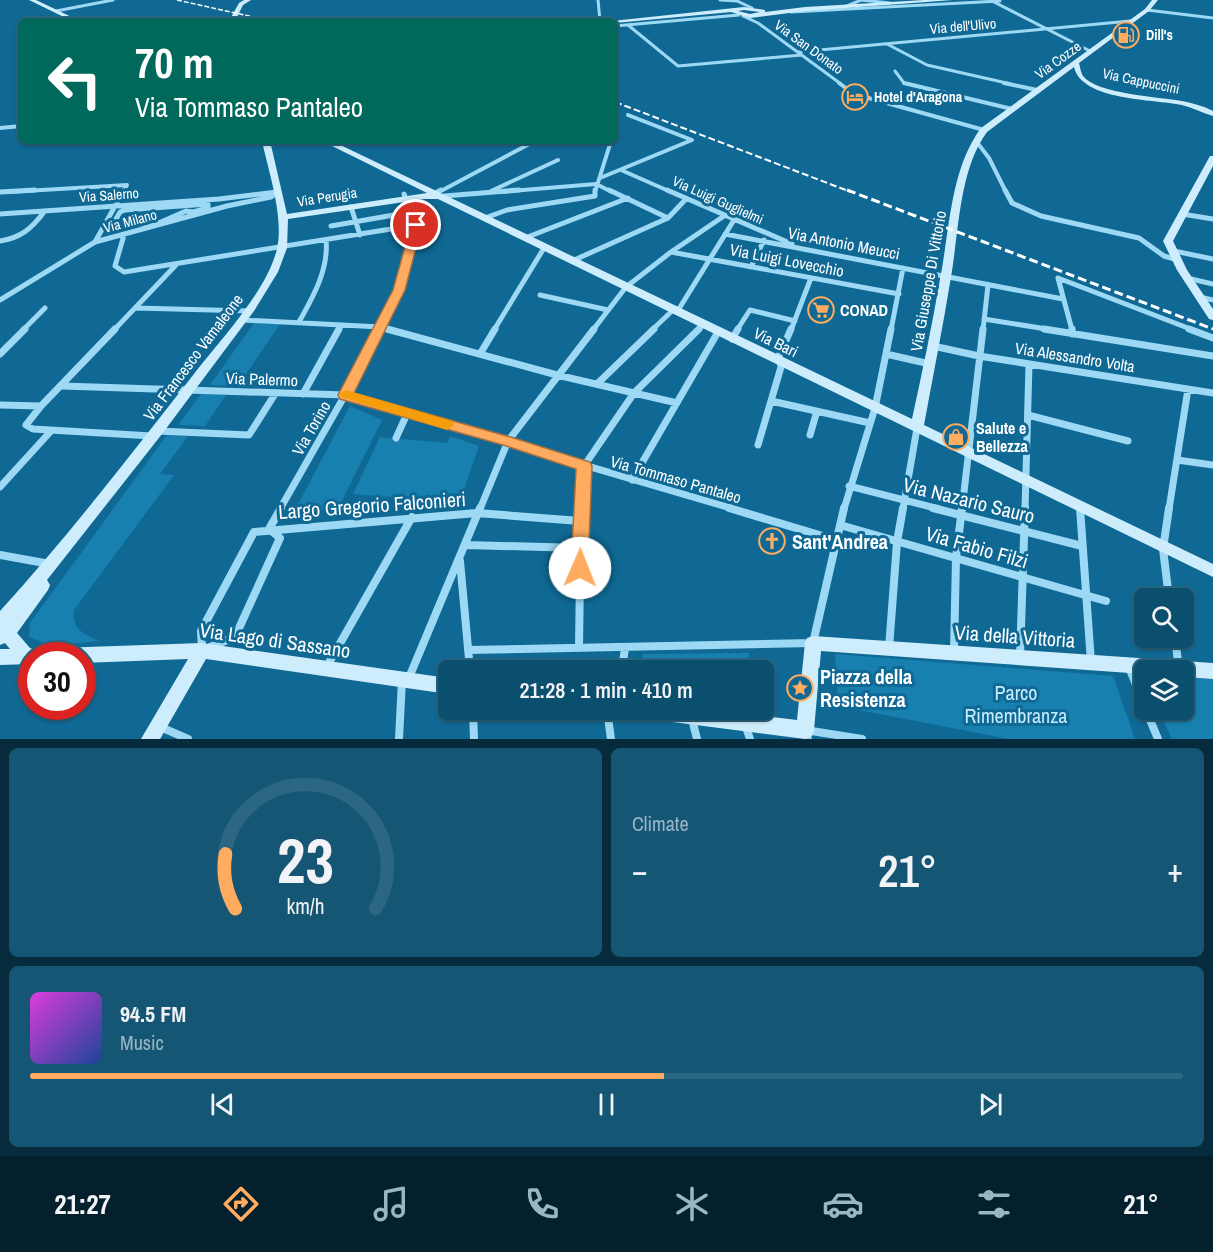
<!DOCTYPE html>
<html lang="en">
<head>
<meta charset="utf-8">
<style>
	:root { --surface:#0b4f6f; --page:#145674; --text:#f1f3f6; --muted:#9ab5c3; --line:#2b6682; --accent:#ffab60 }
	body { margin:0; font-family:"Archivo Narrow",sans-serif; background:var(--page); color:var(--text); height:100vh; display:flex; flex-direction:column; font-size:22px; white-space:nowrap }
	* { box-sizing:border-box; margin:0 }
	p { font-size:20px; color:var(--muted) }
	.icon { flex:none; width:33px; height:33px; fill:none; stroke:currentColor; stroke-width:2; stroke-linecap:round; stroke-linejoin:round }
	.map { position:relative; height:739px; overflow:hidden }
	.panel { display:flex; flex-direction:column; gap:9px; padding:9px; background:#062b3d; flex:1 }
	.panel>* { flex:none }
	.guide { position:absolute; left:18px; top:18px; width:600px; height:126px; border-radius:9px; box-shadow:0 2px 4px #0004,0 0 0 2px var(--line); background:#00695c; color:#fff; overflow:hidden }
	.fabs { position:absolute; left:1134px; top:588px; display:grid; gap:12px }
	.fabs a { display:grid; place-items:center; width:60px; height:60px; border-radius:9px; background:var(--surface); box-shadow:0 2px 4px #0004,0 0 0 2px var(--line); font-size:30px }
	.speed { position:absolute; left:18px; top:642px; display:flex; gap:12px; font-size:30px; font-weight:700; text-align:center }
	.speed>* { display:grid; place-content:center; width:78px; height:78px; border-radius:50%; background:var(--surface); box-shadow:0 2px 4px #0004,0 0 0 2px var(--line); line-height:1 }
	.speed .limit { border:9px solid #d22; background:#fff; color:#111 }
	.pin { position:absolute; display:grid; place-items:center; width:51px; height:51px; color:#fff; margin:-26px; border:3px solid #fff; border-radius:50%; box-shadow:0 2px 6px #0007 }
	.me { position:absolute; width:66px; margin:-33px; rotate:1deg; stroke-linejoin:round; filter:drop-shadow(0 0 4px #0008) }
	.turn { display:flex; align-items:center; gap:21px; height:126px; padding:0 18px; font-size:27px }
	.turn .icon { width:78px; height:78px; stroke-width:2.5 }
	.turn b { display:block; font-size:42px; line-height:51px }
	.big { font-size:45px; font-weight:600; line-height:1.1 }
	.panel .widget { flex:1; display:flex; flex-direction:column; justify-content:center; gap:9px; min-width:0; padding:0 21px; border-radius:9px; background:var(--page) }
	.panel .dial { align-items:center; gap:0 }
	.dial svg { height:156px; overflow:visible; fill:none; stroke:var(--line); stroke-width:7; stroke-linecap:round; text-anchor:middle }
	.dial text { fill:var(--text); stroke:none }
	.song { display:flex; align-items:center; gap:18px }
	.cover { width:72px; height:72px; border-radius:9px; background:linear-gradient(135deg,hsl(300 70% 55%),hsl(220 70% 35%)) }
	.played { height:6px; border-radius:3px; background:linear-gradient(90deg,var(--accent) 55%,var(--line) 55%) }
	.keys { display:flex; justify-content:space-around; direction:ltr }
	.heat { display:flex; justify-content:space-between; align-items:center; font-size:33px; direction:ltr }
	.panel .tiles { flex:1; display:grid; gap:9px; grid-template-columns:1fr 1fr }
	.widget:last-child { grid-column:span 2 }
	.trip { position:absolute; left:438px; top:660px; width:336px; height:60px; border-radius:9px; background:var(--surface); box-shadow:0 2px 4px #0004,0 0 0 2px var(--line); font-weight:600; line-height:60px; text-align:center }
	.tab-bar { display:flex; height:96px; justify-content:space-around; align-items:center; background:#04202c; color:var(--muted) }
	.tab-bar .icon { width:42px; height:42px }
	.tab-bar .current { color:var(--accent) }
	.tab-bar b { font-size:27px; color:var(--text) }
	.map>svg:first-child { display:block }
	.green { fill:#1780af }
	.lines { fill:none; stroke-linecap:round; stroke-linejoin:round }
	.street-far4 { stroke:#9dd9f4; stroke-width:3 }
	.street-far3 { stroke:#9dd9f4; stroke-width:4 }
	.street-far2 { stroke:#9dd9f4; stroke-width:5 }
	.street-far1 { stroke:#9dd9f4; stroke-width:7 }
	.street { stroke:#9dd9f4; stroke-width:8 }
	.secondary { fill:#cdedfd; fill-rule:evenodd }
	.rail-far2 { stroke:#fff; stroke-width:1.5; stroke-dasharray:5 2; stroke-linecap:butt }
	.rail-far1 { stroke:#fff; stroke-width:2; stroke-dasharray:7 3; stroke-linecap:butt }
	.rail { stroke:#fff; stroke-width:3; stroke-dasharray:9 4; stroke-linecap:butt }
	.route { fill:#ffab60; stroke:#a66f3e; stroke-width:1.5 }
	.slow { fill:#f59e0b }
	.labels { text-anchor:middle; dominant-baseline:central; stroke-width:6; stroke-linejoin:round; paint-order:stroke }
	.far-street-label { font-size:14px; fill:#fff; stroke:#0f6994 }
	.far-poi-label { font-size:14px; font-weight:bold; fill:#fff; stroke:#0f6994; text-anchor:start }
	.street-label { font-size:16px; fill:#fff; stroke:#0f6994 }
	.poi-label { font-size:16px; font-weight:bold; fill:#fff; stroke:#0f6994; text-anchor:start }
	.near-street-label { font-size:20px; fill:#fff; stroke:#0f6994 }
	.near-poi-label { font-size:20px; font-weight:bold; fill:#fff; stroke:#0f6994; text-anchor:start }
	.near-park-label { font-size:20px; fill:#c5ecfe; stroke:#0f6994 }
</style>
</head>
<body>
<div class="map">
<svg width="1213" height="739" viewBox="0 0 1213 739">
	<rect width="100%" height="100%" fill="#0f6994"/>
	<path class="green" d="M254 323 280 324 238 386 210 385Z
		M201 394 226 395 205 426 178 425Z
		M350 406 382 420 337 511 296 508Z
		M167 435 188 436 160 474 174 475 74 610C72 630 83 633 99 641 75 643 49 650 29 636L30 623Z
		M450 436 479 446 459 504 422 509 425 500 353 494 380 437 448 443Z
		M749 653 748 670H641L643 654Z
		M835 654 1113 676 1135 739H1009L838 706Z
		M1199 678 1213 679V739H1172L1164 722 1162 710H1184V679Z"/>
	<g class="lines">
		<path class="street-far4" d="M598 0 600 21
			M720 0 737 1 752 8
			M992 1 1090 51
			M847 6 861 0 890 3
			M1147 10 1213 18
			M56 11 113 0
			M791 12 1000 1
			M743 16 758 23 841 84
			M628 25 678 66 802 55
			M615 26 739 15
			M887 44 927 65 1011 84
			M798 52 1130 21
			M895 71 904 83 908 84"/>
		<path class="street-far3" d="M839 83 854 94 984 130
			M904 83 1012 109
			M1004 83 1037 90
			M0 128 21 126
			M976 141 989 158 1006 192
			M621 170 671 192
			M600 178 692 140 628 115
			M491 191 558 160
			M8 192 127 185 123 192
			M439 192 535 141
			M500 192 596 184 612 192
			M595 192 611 141"/>
		<path class="street-far2" d="M609 190 668 218
			M667 190 792 244
			M1005 190 1012 203 1041 216 1139 238 1164 256 1178 260
			M0 192 35 190
			M432 195 441 190
			M444 196 519 190
			M208 204V208L193 212 186 211 161 222 116 226 118 223H114L120 212 125 210Z
			M351 207 360 235
			M0 214 219 199 277 192
			M1182 214 1213 219
			M485 218 507 210 595 196V190
			M331 226 411 212
			M725 234 1063 299
			M124 235 115 266 124 272 416 225
			M525 238 628 198
			M0 241C21 238 32 228 44 212
			M95 242 124 190
			M1174 251 1213 259
			M671 252 899 294
			M572 261 668 218 686 199
			M751 267 764 240
			M1058 278 1193 330
			M1058 278 1072 330
			M1187 278 1213 284
			M540 295 608 310
			M1200 297 1213 300
			M0 300 95 242 227 206 271 197 278 192
			M136 308 249 311
			M677 312 734 220
			M984 319 1053 330
			M243 320 381 327 393 330
			M299 322C313 297 329 269 326 240
			M23 330 45 308
			M114 330 176 265
			M338 330 341 325
			M378 330 399 290 416 225 404 194
			M494 330 544 248
			M593 330 626 287 671 252 724 216
			M652 330 673 310
			M698 330 703 325
			M737 330 750 310 795 321
			M791 330 811 278
			M891 330 903 268
			M983 330 988 285"/>
		<path class="street-far1" d="M115 329 41 406 26 425 33 429 152 436
			M387 329 557 375 677 403
			M1044 329 1213 356
			M1072 329 1073 334
			M1189 329 1213 338
			M732 339 738 329
			M933 346 979 356 1213 393
			M0 354 25 329
			M480 354 495 329
			M886 354 930 364
			M597 384 654 329
			M62 386 345 395 734 509
			M303 394 339 329
			M771 401 870 423
			M0 405 41 406
			M1028 415 1128 441
			M157 431 249 435 275 394
			M810 435 817 411
			M396 438 407 414
			M758 445 781 367 779 356 791 329
			M1177 460 1213 465
			M632 480 718 332
			M849 486 939 509
			M0 487 51 431
			M280 509 345 395 379 329
			M480 509 508 441 594 329
			M581 509 584 466 634 393 699 329
			M844 509 875 408 891 329
			M903 509 917 428
			M962 509 983 329
			M1025 509 1029 364
			M1169 509 1188 389"/>
		<path class="street" d="M729 508 836 540
			M933 508 1082 546
			M1080 508 1091 662
			M840 525 1106 601
			M269 529 281 508
			M466 545 580 548
			M0 555 50 564
			M460 561 470 670
			M1169 598 1163 549 1169 508
			M1175 638 1179 669
			M579 646 581 508
			M210 647 235 637 280 538 269 529
			M889 648 897 542 903 508
			M202 649 201 631 254 532 477 513 580 521
			M468 650 813 643 844 508
			M954 651 956 558 962 508
			M1020 657 1025 508
			M1129 667 1144 705
			M326 668 412 517
			M622 670 625 648
			M408 680 480 508
			M473 710 474 739
			M607 710 611 739
			M1146 710 1158 739
			M692 719 697 739
			M745 724 750 739
			M158 726 188 739
			M399 739 402 680
			M808 739 805 730 862 739"/>
		<path class="secondary" d="M29 0H36L80 21H72Z
			M244 0H251L243 5 235 21H229L239 3Z
			M924 0H953L805 11 750 18 731 12 615 23 612 21 744 7 765 10V12L805 7ZM744 10 760 12 750 14 738 11Z
			M1152 0H1158L1149 11 1079 63C1080 67 1081 73 1083 76 1097 94 1159 97 1182 101 1193 103 1203 106 1213 111V116C1203 113 1193 108 1182 105 1153 99 1082 101 1074 67L987 132C959 170 959 231 951 277 943 326 933 376 924 425L1213 564V577L438 199H425L288 219 287 248 278 272 254 311 162 434 47 580 50 585 48 590 17 633 30 648 38 651 40 656H32V664L0 665V649H10L5 643 0 645V611C70 534 133 452 197 370 223 337 267 290 277 249 284 217 269 173 262 141H270L287 214 427 193 322 141H332L912 419C922 373 932 326 940 279 950 229 950 170 981 128L1145 9Z
			M1210 156H1213V166L1173 241 1187 270 1213 309V320L1209 319 1177 270 1163 241Z
			M813 636 1213 663V679L1184 677V670H1144V674L821 651 814 730 812 736 805 739 649 719 643 716 640 710H713L797 720 805 643 807 638Z
			M202 643 448 678V694L206 659 160 739H141L188 659 82 663V656H50L52 651 58 648Z"/>
		<path class="rail-far2" d="M177 0 271 21"/>
		<path class="rail-far1" d="M615 102 851 192"/>
		<path class="rail" d="M847 190 1213 329"/>
	</g>
	<path class="route" d="M416 222 422 225 405 290 354 393 514 438 590 462 592 466 588 568 586 573 580 575 573 573 571 568 576 469 503 445 340 399 338 395 393 290 411 225Z"/>
	<path class="slow" d="M346 390 452 421 454 425 447 430 341 397 339 394Z"/>
	<defs>
		<g id="fuel-ring" transform="scale(1.35)"><circle r="9.5" fill="#0f6994" stroke="#ffab60" stroke-width="1.5"/><path d="M-5.5-6h7V0h2V4h1.3V-2.5L3-4.5l.8-.8L6-3V5H2.5V1h-1V6h-7ZM-4.2-4.7v3.2H.2V-4.7Z" fill="#ffab60"/></g>
		<g id="hotel-ring" transform="scale(1.35)"><circle r="9.5" fill="#0f6994" stroke="#ffab60" stroke-width="1.5"/><path d="M-6-4.5h1.5V1H6V5H4.5V3h-9V5H-6ZM-4 0a1.8 1.8 0 1 1 3.6 0ZM.5 0V-2.5h3Q6-2.5 6 0Z" fill="#ffab60"/></g>
		<g id="supermarket-ring" transform="scale(1.35)"><circle r="9.5" fill="#0f6994" stroke="#ffab60" stroke-width="1.5"/><path d="M-6-5.5h2.5l.6 2H6L4.5 2H-2.5L-4.4-4H-6ZM-1.5 3.2a1.3 1.3 0 1 0 .1 0ZM3 3.2a1.3 1.3 0 1 0 .1 0Z" fill="#ffab60"/></g>
		<g id="shop-ring" transform="scale(1.35)"><circle r="9.5" fill="#0f6994" stroke="#ffab60" stroke-width="1.5"/><path d="M-5-2.5h2.3a2.7 3.5 0 0 1 5.4 0H5L5.5 6h-11ZM-1.5-2.5h3a1.5 2.3 0 0 0-3 0Z" fill="#ffab60"/></g>
		<g id="church-ring" transform="scale(1.35)"><circle r="9.5" fill="#0f6994" stroke="#ffab60" stroke-width="1.5"/><path d="M-1.2-6h2.4v3.5h3.3v2.4h-3.3V6h-2.4V-.1h-3.3v-2.4h3.3Z" fill="#ffab60"/></g>
		<g id="sight-ring" transform="scale(1.35)"><circle r="9.5" fill="#0f6994" stroke="#ffab60" stroke-width="1.5"/><path d="M0-6L1.8-2.2L6-1.7L2.9 1.2L3.7 5.4L0 3.3L-3.7 5.4L-2.9 1.2L-6-1.7L-1.8-2.2Z" fill="#ffab60"/></g>
	</defs>
	<g fill-rule="evenodd">
		<use href="#fuel-ring" x="1126" y="35"/>
		<use href="#hotel-ring" x="855" y="97"/>
		<use href="#supermarket-ring" x="821" y="310"/>
		<use href="#shop-ring" x="956" y="437"/>
		<use href="#church-ring" x="772" y="541"/>
		<use href="#sight-ring" x="800" y="688"/>
	</g>
	<g class="labels">
		<g class="far-street-label">
			<text transform="translate(963 26) rotate(-5)">Via dell'Ulivo</text>
			<text transform="translate(809 47) rotate(36)">Via San Donato</text>
			<text transform="translate(1058 60) rotate(-36)">Via Cozze</text>
			<text transform="translate(1141 81) rotate(12)">Via Cappuccini</text>
			<text transform="translate(109 195) rotate(-4)">Via Salerno</text>
			<text transform="translate(327 197) rotate(-9)">Via Perugia</text>
			<text transform="translate(718 200) rotate(24)">Via Luigi Guglielmi</text>
			<text transform="translate(130 221) rotate(-15)">Via Milano</text>
		</g>
		<g class="far-poi-label">
			<text x="1146" y="35">Dill's</text>
			<text x="874" y="97">Hotel d'Aragona</text>
		</g>
		<g class="street-label">
			<text transform="translate(844 243) rotate(11)">Via Antonio Meucci</text>
			<text transform="translate(787 260) rotate(11)">Via Luigi Lovecchio</text>
			<text transform="translate(928 281) rotate(-80)">Via Giuseppe Di Vittorio</text>
			<text transform="translate(776 342) rotate(26)">Via Bari</text>
			<text transform="translate(193 357) rotate(-53)">Via Francesco Vamaleone</text>
			<text transform="translate(1075 357) rotate(9)">Via Alessandro Volta</text>
			<text transform="translate(262 379) rotate(2)">Via Palermo</text>
			<text transform="translate(311 428) rotate(-60)">Via Torino</text>
			<text transform="translate(676 479) rotate(16)">Via Tommaso Pantaleo</text>
		</g>
		<g class="poi-label">
			<text x="840" y="310">CONAD</text>
			<text x="976" y="428">Salute e<tspan x="976" dy="18">Bellezza</tspan></text>
		</g>
		<g class="near-street-label">
			<text transform="translate(969 500) rotate(14)">Via Nazario Sauro</text>
			<text transform="translate(372 505) rotate(-4)">Largo Gregorio Falconieri</text>
			<text transform="translate(977 547) rotate(16)">Via Fabio Filzi</text>
			<text transform="translate(1015 636) rotate(4)">Via della Vittoria</text>
			<text transform="translate(275 640) rotate(8)">Via Lago di Sassano</text>
		</g>
		<g class="near-poi-label">
			<text x="792" y="541">Sant'Andrea</text>
			<text x="820" y="676">Piazza della<tspan x="820" dy="23">Resistenza</tspan></text>
		</g>
		<g class="near-park-label">
			<text x="1016" y="692">Parco<tspan x="1016" dy="23">Rimembranza</tspan></text>
		</g>
	</g>
</svg>
<div class="fabs">
<a><svg class="icon" aria-label="search" viewBox="0 0 24 24"><circle cx="10" cy="10" r="6"/><path d="M15 15l6 6"/></svg></a>
<a><svg class="icon" aria-label="layers" viewBox="0 0 24 24"><path d="M12 4l9 5-9 5-9-5zM3 14l9 5 9-5"/></svg></a>
</div>
<div class="speed"><div class="limit">30</div></div>
<div class="pin" style="left:416px;top:225px;background:#d93025"><svg class="icon" aria-label="arrive" viewBox="0 0 24 24"><path d="M6 21V4h12l-3 4 3 4H6"/></svg></div>
<svg class="me" style="left:580px;top:568px" viewBox="-20 -20 40 40"><circle r="19" fill="#fff"/><path d="M0-13L10 11 0 6-10 11z" fill="#ffab60"/></svg>
<div class="trip">21:28 · 1 min · 410 m</div>
<div class="guide">
<div class="turn"><svg class="icon" aria-label="left" viewBox="0 0 24 24"><path d="M17 20v-9H6M10 6l-5 5 5 5"/></svg><div><b>70 m</b>Via Tommaso Pantaleo</div></div>
</div>
</div>
<section class="panel">
<div class="tiles">
<div class="widget dial"><svg viewBox="0 0 100 80">
<path d="M14 69A42 42 0 1 1 86 69"/>
<path d="M14 69A42 42 0 0 1 9 41" stroke="#ffab60"/>
<text x="50" y="56" font-size="32" font-weight="700">23</text>
<text x="50" y="72" font-size="11">km/h</text>
</svg></div>
<div class="widget"><p>Climate</p>
<div class="heat"><a>−</a><b class="big">21°</b><a>+</a></div>
</div>
<div class="widget">
<div class="song"><i class="cover"></i><div><b>94.5 FM</b><p>Music</p></div></div>
<div class="played"></div>
<div class="keys"><svg class="icon" aria-label="previous" viewBox="0 0 24 24"><path d="M18 5L8 12l10 7zM5 5v14"/></svg><svg class="icon" aria-label="pause" viewBox="0 0 24 24"><path d="M8 5v14M16 5v14"/></svg><svg class="icon" aria-label="next" viewBox="0 0 24 24"><path d="M6 5l10 7-10 7zM19 5v14"/></svg></div>
</div>
</div>
</section>
<nav class="tab-bar">
<b>21:27</b>
<svg class="icon current" aria-label="directions" viewBox="0 0 24 24"><path d="M12 3l9 9-9 9-9-9zM9 14v-3h6M13 9l2 2-2 2"/></svg>
<svg class="icon" aria-label="music" viewBox="0 0 24 24"><path d="M9 18V5l10-2v13"/><circle cx="6" cy="18" r="3"/><circle cx="16" cy="16" r="3"/></svg>
<svg class="icon" aria-label="phone" viewBox="0 0 24 24"><path d="M5 4h4l2 5-3 2q2 4 5 5l2-3 5 2v4C11 20 4 13 5 4z"/></svg>
<svg class="icon" aria-label="climate" viewBox="0 0 24 24"><path d="M12 3v18M4 7l16 10M4 17L20 7"/></svg>
<svg class="icon" aria-label="car" viewBox="0 0 24 24"><path d="M5 17H2v-5l4-1 3-4h7l3 4 3 1v5h-3M9 17h6M6 11h13"/><circle cx="7" cy="17" r="2"/><circle cx="17" cy="17" r="2"/></svg>
<svg class="icon" aria-label="filters" viewBox="0 0 24 24"><path d="M4 7h16M4 17h16"/><circle cx="9" cy="7" r="2"/><circle cx="15" cy="17" r="2"/></svg>
<b>21°</b>
</nav>
</body>
</html>
